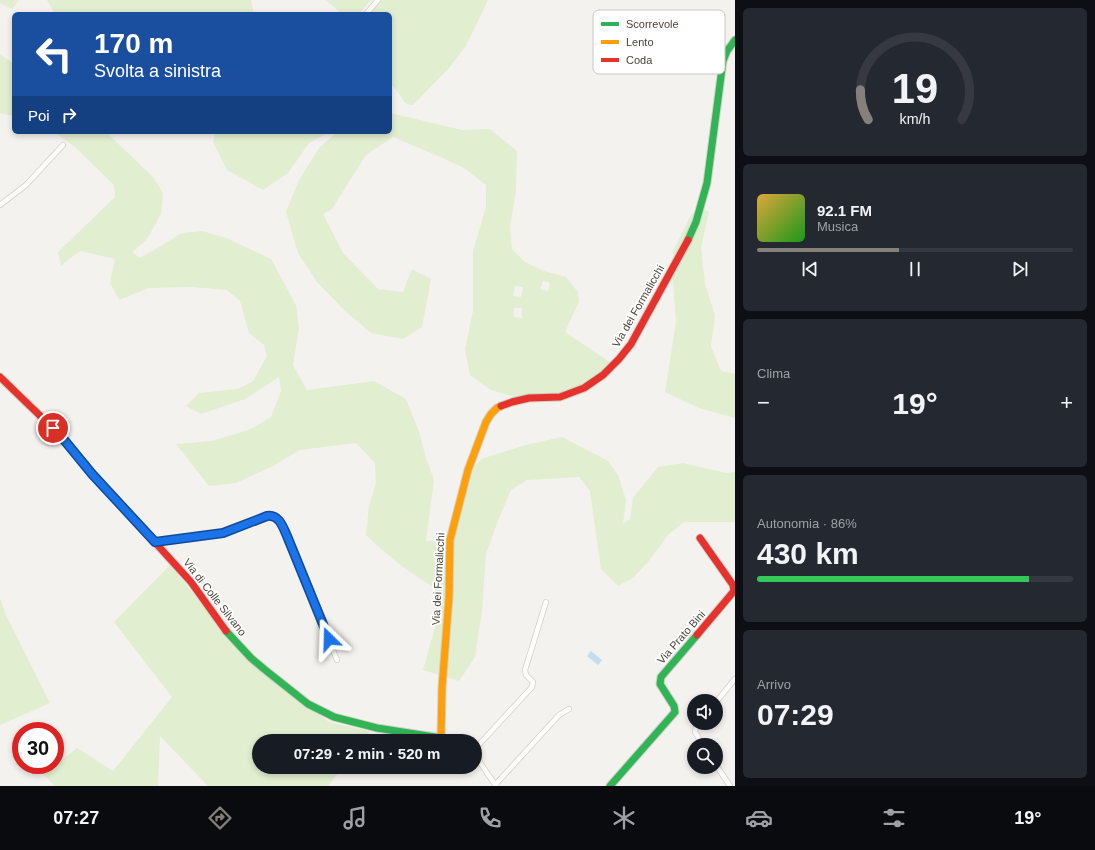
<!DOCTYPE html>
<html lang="it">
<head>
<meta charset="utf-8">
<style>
	:root { --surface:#171b24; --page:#242831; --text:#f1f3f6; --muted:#9ea1a6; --line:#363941; --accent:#868178 }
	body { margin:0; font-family:Helvetica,sans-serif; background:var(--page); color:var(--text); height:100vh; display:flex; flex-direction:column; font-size:15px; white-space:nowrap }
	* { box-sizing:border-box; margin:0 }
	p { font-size:13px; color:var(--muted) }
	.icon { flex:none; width:22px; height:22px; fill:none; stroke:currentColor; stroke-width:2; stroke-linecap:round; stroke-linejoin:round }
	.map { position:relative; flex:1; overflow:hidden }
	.panel { display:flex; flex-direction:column; gap:8px; padding:8px; background:#0d0f14; width:360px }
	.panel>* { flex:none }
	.guide { position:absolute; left:12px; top:12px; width:380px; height:122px; border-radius:6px; box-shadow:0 2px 6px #0003; background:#1a4fa0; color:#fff; overflow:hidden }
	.controls { position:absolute; left:687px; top:694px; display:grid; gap:8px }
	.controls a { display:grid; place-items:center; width:36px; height:36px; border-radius:50%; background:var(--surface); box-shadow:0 2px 6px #0003; font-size:20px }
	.speed { position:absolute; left:12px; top:722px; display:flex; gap:8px; font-size:20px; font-weight:700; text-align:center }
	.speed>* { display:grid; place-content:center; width:52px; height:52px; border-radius:50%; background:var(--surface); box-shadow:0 2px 6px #0003; line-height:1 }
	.speed .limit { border:6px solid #d22; background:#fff; color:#111 }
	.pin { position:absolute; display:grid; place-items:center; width:34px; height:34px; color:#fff; margin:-17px; border:2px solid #fff; border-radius:50%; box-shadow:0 1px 4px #0007 }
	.me { position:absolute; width:44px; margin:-22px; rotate:338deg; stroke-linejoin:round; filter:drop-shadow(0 0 3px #0008) }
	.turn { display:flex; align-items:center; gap:14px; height:84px; padding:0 16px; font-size:18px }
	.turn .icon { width:52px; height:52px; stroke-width:2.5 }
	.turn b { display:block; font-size:28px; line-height:34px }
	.then { display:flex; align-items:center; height:38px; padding:0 16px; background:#0003; gap:8px; font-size:15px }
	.big { font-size:30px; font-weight:700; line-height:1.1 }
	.panel .widget { flex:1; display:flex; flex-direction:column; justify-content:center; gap:6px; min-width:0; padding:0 14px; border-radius:6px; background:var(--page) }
	.panel .dial { align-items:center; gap:0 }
	.dial svg { height:104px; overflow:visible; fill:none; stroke:var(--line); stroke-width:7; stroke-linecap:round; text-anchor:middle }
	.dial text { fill:var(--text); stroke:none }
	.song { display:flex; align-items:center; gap:12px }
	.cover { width:48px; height:48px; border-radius:6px; background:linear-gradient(135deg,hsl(40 70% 55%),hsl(120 70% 35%)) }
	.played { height:4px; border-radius:2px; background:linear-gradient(90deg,var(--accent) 45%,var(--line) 45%) }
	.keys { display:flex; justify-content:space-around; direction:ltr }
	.heat { display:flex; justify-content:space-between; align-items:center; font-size:22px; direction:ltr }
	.charge { height:6px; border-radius:3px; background:linear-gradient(90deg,#34c759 86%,var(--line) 0) }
	.trip { position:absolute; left:252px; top:734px; width:230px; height:40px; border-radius:20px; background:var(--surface); box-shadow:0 2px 6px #0003; font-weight:700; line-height:40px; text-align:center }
	.tab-bar { display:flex; height:64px; justify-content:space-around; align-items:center; background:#090b0e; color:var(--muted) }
	.tab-bar .icon { width:28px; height:28px }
	.tab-bar .on { color:var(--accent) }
	.tab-bar b { font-size:18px; color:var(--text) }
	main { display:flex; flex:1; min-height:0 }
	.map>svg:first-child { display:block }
	.green { fill:#e1eecf; fill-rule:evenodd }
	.water { fill:#c0ddf1 }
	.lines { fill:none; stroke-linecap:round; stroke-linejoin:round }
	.street-casing { stroke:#d2d0cb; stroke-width:6 }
	.fast-casing { stroke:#d3cfc5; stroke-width:9 }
	.slow-casing { stroke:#d3cfc5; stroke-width:9 }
	.jam-casing { stroke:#d3cfc5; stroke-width:9 }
	.street { stroke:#fdfdfc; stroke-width:4.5 }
	.fast { stroke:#30b455; stroke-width:7 }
	.slow { stroke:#ff9f0a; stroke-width:7 }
	.jam { stroke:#e5322d; stroke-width:7 }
	.route-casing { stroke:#114b97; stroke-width:10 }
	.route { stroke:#1a73e8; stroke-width:7 }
	.labels { text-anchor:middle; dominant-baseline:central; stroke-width:3.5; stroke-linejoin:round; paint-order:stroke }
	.street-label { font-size:11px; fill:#4b4439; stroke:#fff }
	.key { fill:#fff; stroke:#c9c7c4; stroke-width:1 }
	.key-label { font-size:11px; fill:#4b4439 }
</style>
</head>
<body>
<main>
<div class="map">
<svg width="735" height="786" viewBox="0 0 735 786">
	<rect width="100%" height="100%" fill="#f4f2ee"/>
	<path class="green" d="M0 0H19L12 9 0 3Z
		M47 0H251L254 14H55Z
		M326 0H371L359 14H342Z
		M381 0H488L466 46 449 68 413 105C404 105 404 101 399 94 397 90 393 87 390 84V14H369Z
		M0 54 14 64V116L0 113Z
		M390 113 462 130 490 129 517 151 516 190 510 226 512 249 525 262 544 271 566 277 578 292 579 302 565 332 614 365 577 392 522 399 491 390 470 375 465 349 473 311V251L486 207V185L464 168 438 156 393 137 366 155 332 209 323 214 343 253 378 289 403 292 412 269 431 279 422 327 403 339 371 333 345 311 317 282 298 253 286 212 299 180 319 148 337 132H390ZM543 281 550 283 548 291 540 289ZM515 286 523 287 521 297 513 296ZM514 308H522V318L514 317Z
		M55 132H106L153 177 163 193 161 214 147 239 132 252 140 258 161 246 182 233 202 231 226 238 271 259 296 305 299 328 293 365 307 390 374 381 406 399 420 434 425 455 434 480 426 541 450 540 468 470 484 458 526 445 562 437 608 461 618 475 626 500 623 524 630 519 633 498 658 467 683 463 726 473 735 472V522H684L668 535 648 562 633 578 618 586 601 569 590 491 579 477 527 480 511 490 497 523 486 554 482 611 475 657 459 681 423 670 435 627V588C410 573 387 556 366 535L369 506 376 483 375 463 356 443 300 450 273 466 236 483 209 486 176 444 212 441 251 429 271 417 281 391 279 377 245 399 201 414 186 406 199 393 238 389 253 381 267 356 264 345 249 333 240 301 227 290 192 287 149 288 119 300 110 283 115 259 81 251 74 255 61 266 58 252 115 197 114 185 76 148Z
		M215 132H330L309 143 288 173 263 190 227 170 213 142Z
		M701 208 709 212 701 247 705 284 715 315 711 346 721 371 735 374V418L699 408 665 392 676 322 672 269 673 251 691 215Z
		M170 565 249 662 329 722 370 731 363 741H259V767H343L328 786H208L160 736 158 786H55L44 775 77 748 113 771 172 697 114 622Z
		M0 598 6 615 50 703 0 725Z"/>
	<path class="water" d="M591 651 602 660 598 665 587 656Z"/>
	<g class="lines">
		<g class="street-casing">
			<path id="street" d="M366 14 378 0
				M0 205 26 185 63 145
				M155 542 223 533 267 516H275L279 520 287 536 337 660
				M716 702 735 679
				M699 723 696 727 695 732 703 745
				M475 749 532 687 533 682 526 675 525 670 546 602
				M475 755 496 786
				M716 765 730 786
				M495 785 559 715 569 709"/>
		</g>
		<g class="fast-casing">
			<path id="fast" d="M688 240 696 222 707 183 723 61 727 51 735 40
				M226 631 251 658 264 669 308 704 334 717 377 728 441 738 449 741
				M610 786 675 712 674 706 660 684 661 677 697 635"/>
		</g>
		<g class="slow-casing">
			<path id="slow" d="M441 738 442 688 449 597 450 540 468 470 486 422 491 414 497 408 501 406"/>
		</g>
		<g class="jam-casing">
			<path id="jam" d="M0 377 61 436 92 473 191 582 226 631
				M501 406 512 402 529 398 560 397 584 388 603 375 619 359 631 344 688 240
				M697 635 734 591 733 585 700 538"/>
		</g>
		<use href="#street" class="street"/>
		<use href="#fast" class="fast"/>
		<use href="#slow" class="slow"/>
		<use href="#jam" class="jam"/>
	</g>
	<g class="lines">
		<g class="route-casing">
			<path id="route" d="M53 428 65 441 92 474 155 542 223 533 267 516C279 514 283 527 287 536L329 639"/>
		</g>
		<use href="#route" class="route"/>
	</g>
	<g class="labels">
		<g class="street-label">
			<text transform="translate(638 306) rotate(-60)">Via dei Formalicchi</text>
			<text transform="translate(438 579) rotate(-87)">Via dei Formalicchi</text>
			<text transform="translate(215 597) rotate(52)">Via di Colle Silvano</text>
			<text transform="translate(681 637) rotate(-49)">Via Prato Bini</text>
		</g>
	</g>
	<rect x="593" y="10" width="132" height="64" rx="6" class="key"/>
	<rect x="601" y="22" width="18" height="4" fill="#30b455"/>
	<rect x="601" y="40" width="18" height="4" fill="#ff9f0a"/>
	<rect x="601" y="58" width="18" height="4" fill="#e5322d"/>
	<g class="key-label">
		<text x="626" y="28">Scorrevole</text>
		<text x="626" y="46">Lento</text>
		<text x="626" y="64">Coda</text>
	</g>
</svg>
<div class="controls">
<a><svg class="icon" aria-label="sound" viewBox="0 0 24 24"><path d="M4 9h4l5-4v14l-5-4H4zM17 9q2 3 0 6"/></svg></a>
<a><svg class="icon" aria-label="search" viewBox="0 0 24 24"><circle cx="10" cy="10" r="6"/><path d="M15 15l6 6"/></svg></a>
</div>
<div class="speed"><div class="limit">30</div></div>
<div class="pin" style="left:53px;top:428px;background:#d93025"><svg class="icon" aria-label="arrive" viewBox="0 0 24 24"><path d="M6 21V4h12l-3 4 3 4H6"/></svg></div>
<svg class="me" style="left:329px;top:639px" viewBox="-20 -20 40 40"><path d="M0-17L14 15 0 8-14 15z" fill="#1a73e8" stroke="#fff" stroke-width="4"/></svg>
<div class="trip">07:29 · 2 min · 520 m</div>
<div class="guide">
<div class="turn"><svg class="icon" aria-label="left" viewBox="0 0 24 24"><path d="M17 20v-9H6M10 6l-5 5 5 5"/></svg><div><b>170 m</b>Svolta a sinistra</div></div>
<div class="then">Poi<svg class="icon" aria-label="right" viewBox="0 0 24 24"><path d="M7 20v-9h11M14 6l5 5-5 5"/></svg></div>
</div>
</div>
<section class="panel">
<div class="widget dial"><svg viewBox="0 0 100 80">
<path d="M14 69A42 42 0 1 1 86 69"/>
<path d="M14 69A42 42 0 0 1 8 46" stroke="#868178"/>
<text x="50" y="56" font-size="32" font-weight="700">19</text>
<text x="50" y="72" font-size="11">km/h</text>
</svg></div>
<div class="widget">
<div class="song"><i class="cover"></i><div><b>92.1 FM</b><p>Musica</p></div></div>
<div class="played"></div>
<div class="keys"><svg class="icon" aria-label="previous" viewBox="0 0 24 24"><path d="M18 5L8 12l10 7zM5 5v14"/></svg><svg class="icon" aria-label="pause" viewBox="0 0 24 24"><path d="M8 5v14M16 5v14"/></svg><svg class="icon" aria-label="next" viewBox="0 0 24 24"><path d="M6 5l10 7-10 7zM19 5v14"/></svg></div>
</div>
<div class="widget"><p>Clima</p>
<div class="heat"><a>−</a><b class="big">19°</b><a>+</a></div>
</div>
<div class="widget"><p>Autonomia · 86%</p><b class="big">430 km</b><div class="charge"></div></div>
<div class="widget"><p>Arrivo</p><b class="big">07:29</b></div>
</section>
</main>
<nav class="tab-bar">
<b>07:27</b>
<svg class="icon on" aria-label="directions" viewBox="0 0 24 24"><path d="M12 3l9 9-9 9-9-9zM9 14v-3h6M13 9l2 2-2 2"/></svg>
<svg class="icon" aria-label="music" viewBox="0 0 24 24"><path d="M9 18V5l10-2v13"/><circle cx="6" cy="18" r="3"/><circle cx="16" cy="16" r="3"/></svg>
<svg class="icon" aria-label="phone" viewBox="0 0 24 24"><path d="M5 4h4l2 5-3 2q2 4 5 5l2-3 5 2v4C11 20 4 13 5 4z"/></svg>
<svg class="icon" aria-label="climate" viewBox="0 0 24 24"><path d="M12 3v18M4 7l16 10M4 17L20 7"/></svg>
<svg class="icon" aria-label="car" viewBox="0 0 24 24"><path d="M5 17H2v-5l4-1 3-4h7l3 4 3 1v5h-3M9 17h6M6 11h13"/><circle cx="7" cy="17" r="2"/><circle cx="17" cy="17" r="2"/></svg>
<svg class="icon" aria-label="filters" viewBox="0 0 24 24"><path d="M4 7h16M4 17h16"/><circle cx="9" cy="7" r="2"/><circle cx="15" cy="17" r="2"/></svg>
<b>19°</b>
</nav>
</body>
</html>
